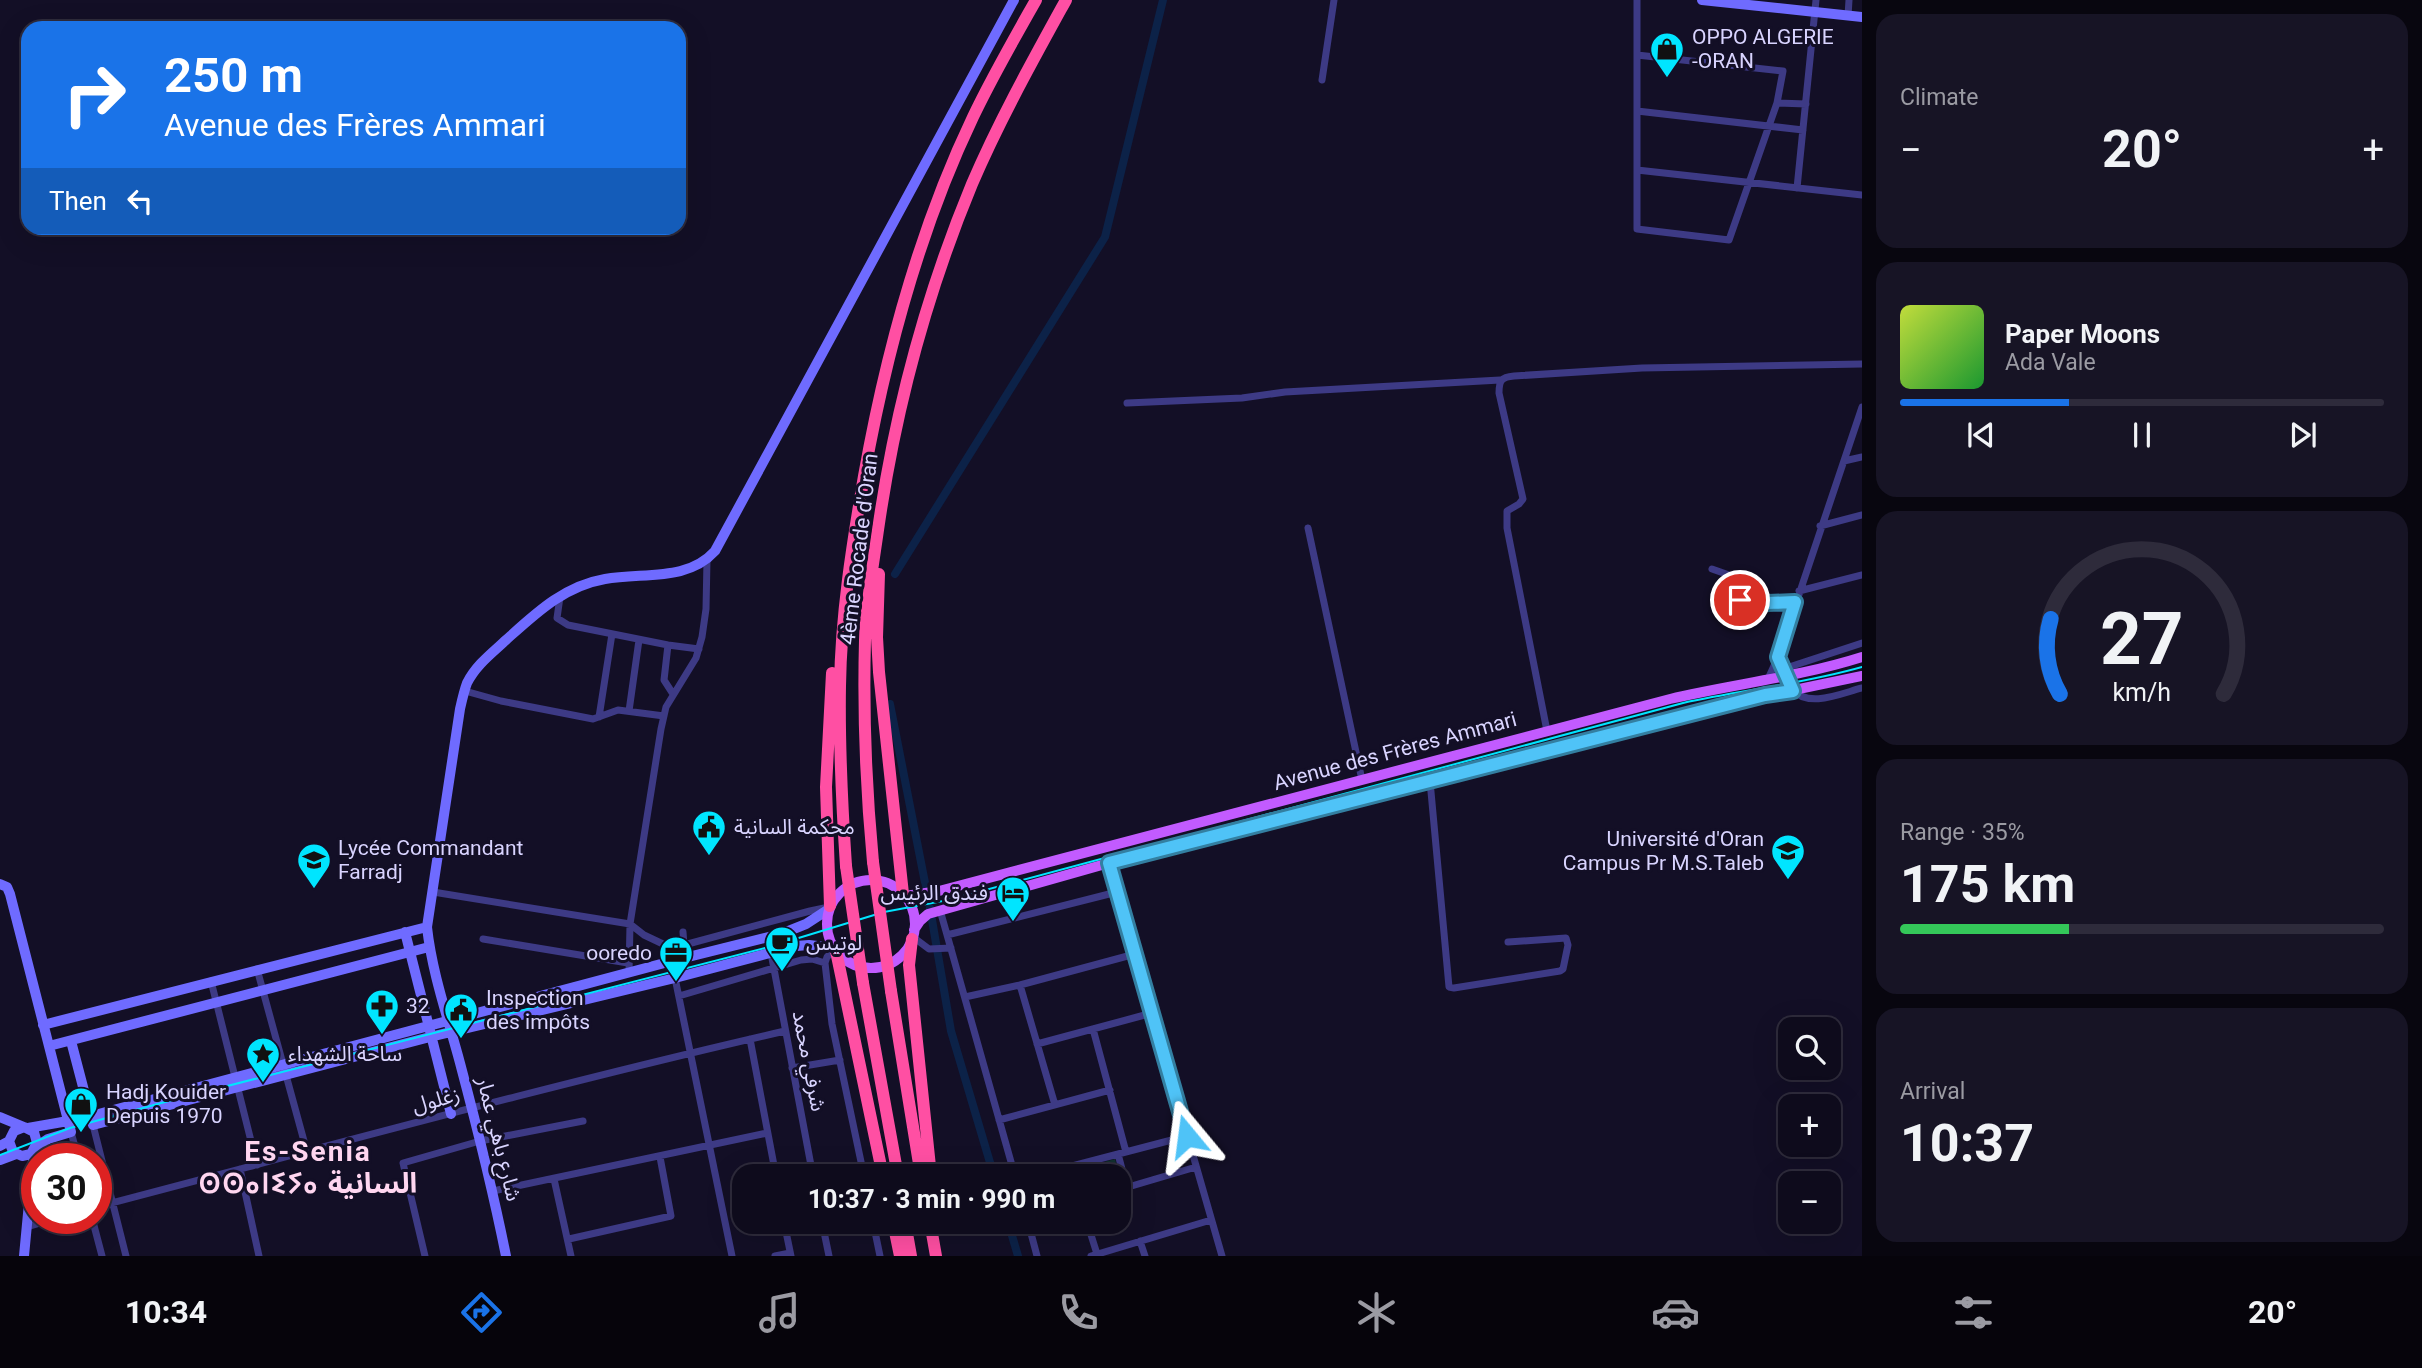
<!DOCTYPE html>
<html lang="en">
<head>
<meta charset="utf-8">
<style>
	:root { --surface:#0e0b1c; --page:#171425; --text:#f1f3f6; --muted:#9b9ba3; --line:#2e2b3b; --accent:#1a73e8 }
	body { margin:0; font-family:Roboto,"Noto Sans Arabic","Noto Sans Tifinagh",sans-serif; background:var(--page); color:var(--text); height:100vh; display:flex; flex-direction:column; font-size:26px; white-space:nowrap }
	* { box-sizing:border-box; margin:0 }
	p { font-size:23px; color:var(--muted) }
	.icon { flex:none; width:38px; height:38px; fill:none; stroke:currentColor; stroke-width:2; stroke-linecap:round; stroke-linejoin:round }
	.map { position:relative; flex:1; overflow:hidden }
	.panel { display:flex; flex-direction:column; gap:14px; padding:14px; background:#08060f; width:560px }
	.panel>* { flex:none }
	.guide { position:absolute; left:21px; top:21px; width:665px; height:214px; border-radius:21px; box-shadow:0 7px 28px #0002,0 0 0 2px var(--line); background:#1a73e8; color:#fff; overflow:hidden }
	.fabs { position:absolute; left:1778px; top:1017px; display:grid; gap:14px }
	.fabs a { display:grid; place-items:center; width:63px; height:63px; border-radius:14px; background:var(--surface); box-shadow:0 7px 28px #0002,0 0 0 2px var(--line); font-size:35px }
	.speed { position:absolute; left:21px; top:1143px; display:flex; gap:14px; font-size:35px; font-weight:700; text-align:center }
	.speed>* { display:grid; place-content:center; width:91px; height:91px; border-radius:50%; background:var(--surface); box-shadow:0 7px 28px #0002,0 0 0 2px var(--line); line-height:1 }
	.speed .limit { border:10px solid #d22; background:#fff; color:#111 }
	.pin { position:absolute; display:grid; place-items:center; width:60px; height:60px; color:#fff; margin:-30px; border:4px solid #fff; border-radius:50%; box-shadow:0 2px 7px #0007 }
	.me { position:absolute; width:77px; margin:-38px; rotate:344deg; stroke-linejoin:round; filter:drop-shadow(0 0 5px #0008) }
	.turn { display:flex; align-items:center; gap:24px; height:147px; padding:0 28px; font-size:32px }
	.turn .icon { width:91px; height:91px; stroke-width:2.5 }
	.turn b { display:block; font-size:49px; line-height:60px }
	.then { display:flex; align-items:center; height:66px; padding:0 28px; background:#0003; gap:14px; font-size:26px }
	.big { font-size:52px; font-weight:700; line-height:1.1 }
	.panel .tile { flex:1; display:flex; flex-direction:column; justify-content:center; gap:10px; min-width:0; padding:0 24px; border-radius:21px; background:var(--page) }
	.panel .dial { align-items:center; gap:0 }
	.dial svg { height:182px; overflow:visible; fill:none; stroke:var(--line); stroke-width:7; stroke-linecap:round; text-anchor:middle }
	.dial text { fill:var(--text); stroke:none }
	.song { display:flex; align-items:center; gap:21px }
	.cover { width:84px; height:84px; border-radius:10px; background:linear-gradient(135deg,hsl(70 70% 55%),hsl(130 70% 35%)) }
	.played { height:7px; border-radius:4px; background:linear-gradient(90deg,var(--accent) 35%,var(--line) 35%) }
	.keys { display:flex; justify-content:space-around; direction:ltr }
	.heat { display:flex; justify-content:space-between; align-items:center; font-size:38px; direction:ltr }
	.charge { height:10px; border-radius:5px; background:linear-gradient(90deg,#34c759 35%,var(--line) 0) }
	.trip { position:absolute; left:732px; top:1164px; width:399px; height:70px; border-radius:21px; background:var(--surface); box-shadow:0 7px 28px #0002,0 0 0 2px var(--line); font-weight:700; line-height:70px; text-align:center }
	.tabs { display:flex; height:112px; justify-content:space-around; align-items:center; background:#06040b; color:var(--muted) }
	.tabs .icon { width:49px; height:49px }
	.tabs .active { color:var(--accent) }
	.tabs b { font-size:32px; color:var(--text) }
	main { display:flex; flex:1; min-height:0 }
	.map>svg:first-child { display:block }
	.green { fill:#12302f }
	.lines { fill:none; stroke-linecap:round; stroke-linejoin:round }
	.canal { stroke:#0c2248; stroke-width:8 }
	.street { stroke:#3d3a85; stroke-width:7 }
	.secondary { stroke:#6f6bff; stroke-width:10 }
	.primary { stroke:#c25bff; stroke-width:10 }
	.highway { stroke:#ff4fa3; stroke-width:12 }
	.tram { stroke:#00e5ff; stroke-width:2 }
	.highway-bridge { stroke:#ff4fa3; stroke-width:12 }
	.route-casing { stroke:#337fa1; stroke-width:18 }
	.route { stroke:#4fc3f7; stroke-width:12 }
	.labels { text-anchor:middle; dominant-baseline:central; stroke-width:6; stroke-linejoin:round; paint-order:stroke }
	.poi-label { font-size:21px; fill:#d9d4ff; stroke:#130f26; text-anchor:start }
	.street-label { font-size:21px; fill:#d9d4ff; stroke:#130f26 }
	.district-label { font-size:28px; font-weight:bold; letter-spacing:2px; fill:#ffd6f0; stroke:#130f26 }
</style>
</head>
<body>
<main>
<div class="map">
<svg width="1862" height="1256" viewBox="0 0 1862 1256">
	<rect width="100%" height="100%" fill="#130f26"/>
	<path class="green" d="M1115 1159 1121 1183H1118V1176H1081L1079 1169Z"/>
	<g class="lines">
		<path class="canal" d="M895 574 1105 237 1163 0
			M890 704 928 898
			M930 908 951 1031 994 1176
			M1008 1222 1018 1256"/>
		<path class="street" d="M1848 16 1849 0
			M1637 55 1783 71 1777 103 1729 240 1637 229C1637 153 1637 76 1637 0
			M1322 80 1334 0
			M1777 103 1806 104
			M1637 111 1803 130
			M1637 170 1862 195
			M1797 188 1816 0
			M1127 403 1242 398 1285 392 1500 380
			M1862 407 1778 657C1782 667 1785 680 1792 689 1808 709 1842 693 1862 688
			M1844 461 1862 457
			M1820 526 1862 515
			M1308 528 1362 780
			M1712 569 1729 575 1742 604 1795 602
			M1799 591 1862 575
			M560 597 557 618 568 625 668 645 699 649
			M668 645 664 680 673 694
			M1783 669 1862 643
			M1768 679 1778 657
			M465 691 501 701 593 719 618 710 664 716
			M629 711 639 640
			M599 717 612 634
			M1547 731 1507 528V511L1519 504 1523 499 1499 393C1499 381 1501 377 1514 376L1642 368 1862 364
			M1430 781 1449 987 1454 988 1560 971 1563 969 1568 945 1566 938 1508 942
			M1109 863 1222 1256
			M433 892 630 924 644 935 663 944 684 945 810 911 829 907
			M940 910 1015 1176
			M683 932 684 945
			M947 935 1117 892
			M913 937 929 949 951 948
			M483 939 628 963
			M835 949 827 957 825 963 832 1024 864 1176
			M771 953 813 1176
			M257 969 307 1152
			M629 973 630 924 661 729 666 707 696 658 702 637 706 609 707 560
			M675 978 732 1256
			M211 981 257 1165
			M1020 985 1055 1105
			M679 996 801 960 812 959 825 963
			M965 997 1020 985 1135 954
			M1093 1029 1126 1152
			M750 1039 776 1176
			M1037 1044 1152 1013
			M792 1068 840 1060
			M999 1120 1110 1090
			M93 1125 126 1256
			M71 1132 78 1158
			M1118 1154 1127 1188
			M240 1169 259 1256
			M1034 1176 1187 1136
			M554 1179 571 1256
			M1118 1190 1196 1167
			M493 1191 767 1133
			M96 1207C325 1147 554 1084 785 1031
			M92 1218 102 1256
			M784 1222 791 1256
			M822 1222 829 1256
			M873 1222 880 1256
			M1028 1222 1037 1256
			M1087 1222 1097 1254
			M27 1227 57 1218
			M569 1239 671 1216 660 1157
			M1140 1241 1145 1256
			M425 1256 403 1163 480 1141 583 1121
			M775 1256 790 1253
			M1091 1256 1211 1220"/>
		<path class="secondary" d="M1702 0 1862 17
			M0 884 7 887 10 894 71 1132 48 1139 36 1147
			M405 932 451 1114
			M43 1025 427 927
			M71 1041 93 1125 430 1037 675 978 796 946 809 945 834 948
			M49 1046 429 947
			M91 1116 672 961 781 934 806 924 829 909
			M0 1117 24 1127
			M28 1128 68 1121
			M0 1146 9 1141 14 1131 24 1127 34 1132 37 1143 31 1154 22 1156 13 1152 9 1141
			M0 1160 16 1154
			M24 1256 34 1150
			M506 1256C493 1191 477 1127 460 1063 448 1018 432 973 427 927L460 709C462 700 464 691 467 683 476 665 492 653 506 640 536 613 564 586 605 579 643 572 687 582 715 551L1014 0"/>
		<path class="primary" d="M827 924a44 44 0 1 1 88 0a44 44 0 1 1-88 0Z
			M905 896 939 891 1670 699C1734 684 1799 677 1862 657
			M914 930 920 921 928 914 1109 863 1765 696 1862 676"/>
		<path class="highway" d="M879 574 877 637 879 672 903 894
			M873 862C866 788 863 714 865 640 866 603 873 566 878 530 895 411 926 295 972 184 999 121 1033 60 1066 0
			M846 866C842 806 839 746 840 686 841 615 852 546 864 476 886 353 919 230 973 117 992 77 1014 39 1036 0
			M830 906 826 787 832 673
			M912 939 909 965 931 1176
			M836 951 883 1176
			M863 983 898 1176
			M891 991 921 1176
			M893 1222 900 1256
			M905 1222 911 1256
			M930 1222 936 1256"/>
		<path class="tram" d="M0 1155 70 1128 165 1102 769 947 884 912 948 900 1683 703C1742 690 1803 684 1862 667"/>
		<path class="highway-bridge" d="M873 862 891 991
			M846 866 863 983"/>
	</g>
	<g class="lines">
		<g class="route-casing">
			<path id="route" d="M1187 1136 1109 863 1765 695 1793 691 1778 657 1795 602 1742 604 1740 600"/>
		</g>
		<use href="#route" class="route"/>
	</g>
	<defs>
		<g id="shop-pin" transform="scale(1.75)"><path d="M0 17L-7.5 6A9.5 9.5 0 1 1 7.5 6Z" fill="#00e5ff" stroke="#130f26"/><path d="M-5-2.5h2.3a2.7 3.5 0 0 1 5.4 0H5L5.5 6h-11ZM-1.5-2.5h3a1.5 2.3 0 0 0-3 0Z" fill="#111"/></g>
		<g id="civic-pin" transform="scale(1.75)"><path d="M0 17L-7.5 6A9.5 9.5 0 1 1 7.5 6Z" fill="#00e5ff" stroke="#130f26"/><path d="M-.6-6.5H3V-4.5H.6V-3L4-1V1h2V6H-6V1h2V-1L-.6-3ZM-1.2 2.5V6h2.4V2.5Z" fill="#111"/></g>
		<g id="university-pin" transform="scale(1.75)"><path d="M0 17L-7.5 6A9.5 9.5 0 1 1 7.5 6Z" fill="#00e5ff" stroke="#130f26"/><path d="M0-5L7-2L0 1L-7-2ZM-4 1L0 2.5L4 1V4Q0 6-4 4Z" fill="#111"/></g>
		<g id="school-pin" transform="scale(1.75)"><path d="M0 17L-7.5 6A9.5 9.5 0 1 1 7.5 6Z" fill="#00e5ff" stroke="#130f26"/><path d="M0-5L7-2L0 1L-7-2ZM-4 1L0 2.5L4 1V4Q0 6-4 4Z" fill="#111"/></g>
		<g id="hotel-pin" transform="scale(1.75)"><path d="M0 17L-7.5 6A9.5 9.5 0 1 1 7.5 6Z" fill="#00e5ff" stroke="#130f26"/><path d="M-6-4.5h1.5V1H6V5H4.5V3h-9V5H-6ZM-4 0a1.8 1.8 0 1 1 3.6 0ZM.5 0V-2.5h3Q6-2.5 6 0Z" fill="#111"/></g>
		<g id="cafe-pin" transform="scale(1.75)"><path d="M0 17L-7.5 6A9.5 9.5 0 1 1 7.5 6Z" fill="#00e5ff" stroke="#130f26"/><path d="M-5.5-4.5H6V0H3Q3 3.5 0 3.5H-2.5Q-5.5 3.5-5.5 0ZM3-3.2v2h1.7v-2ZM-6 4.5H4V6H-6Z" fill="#111"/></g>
		<g id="office-pin" transform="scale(1.75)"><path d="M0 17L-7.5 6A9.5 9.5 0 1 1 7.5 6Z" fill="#00e5ff" stroke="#130f26"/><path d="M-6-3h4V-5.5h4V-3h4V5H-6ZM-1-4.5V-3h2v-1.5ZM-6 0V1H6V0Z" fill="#111"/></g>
		<g id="pharmacy-pin" transform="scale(1.75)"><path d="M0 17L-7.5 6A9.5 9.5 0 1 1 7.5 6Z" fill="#00e5ff" stroke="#130f26"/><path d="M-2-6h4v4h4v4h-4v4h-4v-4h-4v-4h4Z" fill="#111"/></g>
		<g id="sight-pin" transform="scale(1.75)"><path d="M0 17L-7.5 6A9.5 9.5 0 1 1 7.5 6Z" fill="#00e5ff" stroke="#130f26"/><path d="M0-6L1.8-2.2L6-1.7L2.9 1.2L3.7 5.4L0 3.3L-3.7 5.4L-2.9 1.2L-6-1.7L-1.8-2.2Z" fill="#111"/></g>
	</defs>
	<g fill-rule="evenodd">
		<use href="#shop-pin" x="1667" y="49"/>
		<use href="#civic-pin" x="709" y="827"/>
		<use href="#university-pin" x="1788" y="851"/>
		<use href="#school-pin" x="314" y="860"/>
		<use href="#hotel-pin" x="1013" y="893"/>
		<use href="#cafe-pin" x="782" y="943"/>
		<use href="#office-pin" x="676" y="953"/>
		<use href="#pharmacy-pin" x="382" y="1006"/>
		<use href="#civic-pin" x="461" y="1010"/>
		<use href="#sight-pin" x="263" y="1054"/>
		<use href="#shop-pin" x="81" y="1104"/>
	</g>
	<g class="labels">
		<g class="poi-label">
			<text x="1692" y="37">OPPO ALGERIE<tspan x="1692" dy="24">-ORAN</tspan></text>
			<text x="734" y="827">محكمة السانية</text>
			<text x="1764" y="839" text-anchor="end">Université d'Oran<tspan x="1764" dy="24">Campus Pr M.S.Taleb</tspan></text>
			<text x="338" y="848">Lycée Commandant<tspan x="338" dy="24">Farradj</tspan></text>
			<text x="988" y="893" text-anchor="end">فندق الرئيس</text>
			<text x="806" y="943">لوتيس</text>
			<text x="652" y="953" text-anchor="end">ooredo</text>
			<text x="486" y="998">Inspection<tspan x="486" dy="24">des impôts</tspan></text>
			<text x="406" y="1006">32</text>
			<text x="288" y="1054">ساحة الشهداء</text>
			<text x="106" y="1092">Hadj Kouider<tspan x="106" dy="24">Depuis 1970</tspan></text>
		</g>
		<g class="street-label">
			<text transform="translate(859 549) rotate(-83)">4ème Rocade d'Oran</text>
			<text transform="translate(1395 751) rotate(-15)">Avenue des Frères Ammari</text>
			<text transform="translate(809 1061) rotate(79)">شرفي محمد</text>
			<text transform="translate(436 1100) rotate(-15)">زغلول</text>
			<text transform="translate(499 1139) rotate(76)">شارع باهي عمار</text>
		</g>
		<g class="district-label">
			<text x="308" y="1151">Es-Senia<tspan x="308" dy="32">ⵙⵙⴰⵏⵉⵢⴰ السانية</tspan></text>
		</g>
	</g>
</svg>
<div class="fabs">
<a><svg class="icon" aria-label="search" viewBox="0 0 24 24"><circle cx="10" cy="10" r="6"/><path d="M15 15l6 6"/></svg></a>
<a>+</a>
<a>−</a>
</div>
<div class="speed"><div class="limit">30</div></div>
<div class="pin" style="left:1740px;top:600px;background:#d93025"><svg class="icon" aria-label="arrive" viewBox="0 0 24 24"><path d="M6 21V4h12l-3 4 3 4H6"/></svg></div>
<svg class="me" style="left:1187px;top:1136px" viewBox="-20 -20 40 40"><path d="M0-17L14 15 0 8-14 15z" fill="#4fc3f7" stroke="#fff" stroke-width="4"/></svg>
<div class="trip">10:37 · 3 min · 990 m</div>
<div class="guide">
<div class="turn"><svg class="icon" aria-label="right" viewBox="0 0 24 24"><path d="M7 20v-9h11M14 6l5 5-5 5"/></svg><div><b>250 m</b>Avenue des Frères Ammari</div></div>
<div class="then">Then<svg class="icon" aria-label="left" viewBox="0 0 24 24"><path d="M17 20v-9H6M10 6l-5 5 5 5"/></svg></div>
</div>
</div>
<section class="panel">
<div class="tile"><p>Climate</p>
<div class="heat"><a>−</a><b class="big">20°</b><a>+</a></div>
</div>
<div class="tile">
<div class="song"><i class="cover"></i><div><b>Paper Moons</b><p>Ada Vale</p></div></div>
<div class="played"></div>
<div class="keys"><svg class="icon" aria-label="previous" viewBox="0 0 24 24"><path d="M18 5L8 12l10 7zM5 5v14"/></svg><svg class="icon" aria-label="pause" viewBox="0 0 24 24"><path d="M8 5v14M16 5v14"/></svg><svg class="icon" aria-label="next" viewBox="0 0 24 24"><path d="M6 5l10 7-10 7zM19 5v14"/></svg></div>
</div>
<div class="tile dial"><svg viewBox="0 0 100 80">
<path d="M14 69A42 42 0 1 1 86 69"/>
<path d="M14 69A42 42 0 0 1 10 36" stroke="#1a73e8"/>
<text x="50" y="56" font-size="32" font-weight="700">27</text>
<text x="50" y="72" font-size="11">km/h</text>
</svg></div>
<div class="tile"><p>Range · 35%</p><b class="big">175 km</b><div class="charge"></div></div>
<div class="tile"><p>Arrival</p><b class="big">10:37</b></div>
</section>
</main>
<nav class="tabs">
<b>10:34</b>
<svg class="icon active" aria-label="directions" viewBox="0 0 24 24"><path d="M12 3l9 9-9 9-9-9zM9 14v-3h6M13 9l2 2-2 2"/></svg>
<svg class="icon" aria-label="music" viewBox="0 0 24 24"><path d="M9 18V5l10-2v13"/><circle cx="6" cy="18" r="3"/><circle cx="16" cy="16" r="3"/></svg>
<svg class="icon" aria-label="phone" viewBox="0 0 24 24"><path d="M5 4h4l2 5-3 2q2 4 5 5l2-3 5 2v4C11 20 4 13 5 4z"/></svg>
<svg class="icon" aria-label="climate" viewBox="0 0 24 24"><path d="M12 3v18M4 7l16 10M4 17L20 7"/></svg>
<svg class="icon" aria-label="car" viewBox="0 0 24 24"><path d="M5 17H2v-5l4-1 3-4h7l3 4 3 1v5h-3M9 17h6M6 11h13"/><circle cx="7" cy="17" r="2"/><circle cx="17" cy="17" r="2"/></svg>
<svg class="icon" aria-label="filters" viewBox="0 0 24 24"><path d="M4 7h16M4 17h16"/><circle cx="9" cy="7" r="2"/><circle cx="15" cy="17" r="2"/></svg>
<b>20°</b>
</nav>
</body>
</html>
